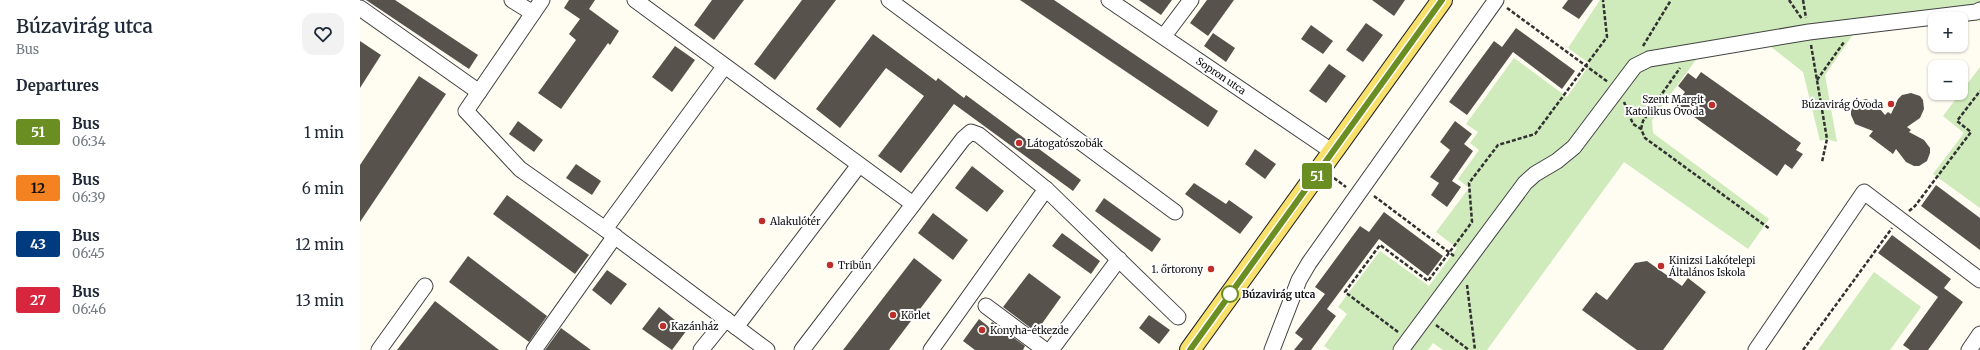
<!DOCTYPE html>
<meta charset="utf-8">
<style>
:root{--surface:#fff;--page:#f2f2f3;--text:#1f2937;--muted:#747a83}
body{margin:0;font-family:Merriweather,serif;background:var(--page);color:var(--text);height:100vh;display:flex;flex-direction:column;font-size:15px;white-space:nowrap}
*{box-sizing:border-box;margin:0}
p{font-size:13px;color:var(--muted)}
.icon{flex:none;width:22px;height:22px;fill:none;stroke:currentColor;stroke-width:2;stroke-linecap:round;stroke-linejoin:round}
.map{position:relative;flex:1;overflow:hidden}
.details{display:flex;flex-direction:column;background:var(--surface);width:360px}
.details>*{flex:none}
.badge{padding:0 8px;border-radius:3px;font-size:14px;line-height:26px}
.controls{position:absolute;left:1568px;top:12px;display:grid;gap:8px}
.controls a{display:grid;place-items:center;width:40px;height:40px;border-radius:8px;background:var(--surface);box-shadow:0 1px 3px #0004;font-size:20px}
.map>.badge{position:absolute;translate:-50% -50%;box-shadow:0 0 0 2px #fff}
h2{padding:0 16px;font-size:15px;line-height:36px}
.round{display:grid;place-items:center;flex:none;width:42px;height:42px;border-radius:12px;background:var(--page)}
.headline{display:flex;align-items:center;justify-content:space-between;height:68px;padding:0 16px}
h1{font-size:19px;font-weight:600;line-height:30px}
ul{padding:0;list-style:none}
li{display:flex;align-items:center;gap:12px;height:56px;padding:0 16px}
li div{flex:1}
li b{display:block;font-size:15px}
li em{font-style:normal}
li .badge{min-width:44px;font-weight:700;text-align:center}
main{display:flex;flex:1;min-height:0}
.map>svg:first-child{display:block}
.green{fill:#cfeabb}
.building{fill:#58524c}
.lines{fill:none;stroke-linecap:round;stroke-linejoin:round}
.minor-casing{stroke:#424242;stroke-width:17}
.major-casing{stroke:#202020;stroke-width:22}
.path{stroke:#313131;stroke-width:2.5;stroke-dasharray:4 2;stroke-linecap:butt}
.minor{stroke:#fff;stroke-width:15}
.major{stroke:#f7e16a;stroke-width:20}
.line-casing{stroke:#fff;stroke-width:9}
.line{stroke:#6b8e23;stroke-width:6}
.poi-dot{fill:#bf2e28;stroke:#fff;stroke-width:1.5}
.stop-dot{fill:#fff;stroke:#6b8e23;stroke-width:2}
.labels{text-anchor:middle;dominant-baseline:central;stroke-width:4;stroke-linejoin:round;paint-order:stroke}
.street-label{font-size:10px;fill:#0f0f0f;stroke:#fff}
.poi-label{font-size:10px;fill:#0f0f0f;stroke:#fff;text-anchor:start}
.stop-label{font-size:10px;font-weight:bold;fill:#0f0f0f;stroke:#fff;text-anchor:start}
</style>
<main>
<section class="details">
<div class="headline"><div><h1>Búzavirág utca</h1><p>Bus</p></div><a class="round"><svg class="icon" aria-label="heart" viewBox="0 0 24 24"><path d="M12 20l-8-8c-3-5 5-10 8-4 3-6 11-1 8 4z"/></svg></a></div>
<h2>Departures</h2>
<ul>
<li><span class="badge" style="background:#6b8e23;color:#fff">51</span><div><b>Bus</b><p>06:34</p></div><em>1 min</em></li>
<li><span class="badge" style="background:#f58220;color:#111">12</span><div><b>Bus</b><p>06:39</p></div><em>6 min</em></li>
<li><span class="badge" style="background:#003b80;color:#fff">43</span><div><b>Bus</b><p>06:45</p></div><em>12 min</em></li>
<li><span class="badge" style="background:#d7263d;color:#fff">27</span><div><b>Bus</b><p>06:46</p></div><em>13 min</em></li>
</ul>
</section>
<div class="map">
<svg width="1620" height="350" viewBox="0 0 1620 350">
<rect width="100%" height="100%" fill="#fffdf2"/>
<g class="green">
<path d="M1240 0H1620V22L1615 18 1496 30 1465 75 1477 142 1467 139 1460 141 1443 72 1410 46 1338 57 1292 120 1293 133 1409 219 1388 249 1264 162 1127 350H1083L1073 343 1068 350H970L964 346 987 314 978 307 1020 251 1069 286 1097 248 1076 232 1109 188 1098 179 1119 150 1110 143 1118 132 1106 124 1154 58 1207 97 1230 64 1208 48Z"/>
<path d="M1620 67V208L1573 174 1604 133 1583 116Z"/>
<path d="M1514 272 1561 307 1530 350H1458Z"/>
</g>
<g class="building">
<path d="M6 0H35L118 55 109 69Z"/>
<path d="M209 0H235L229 9 259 31 250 45 248 43 201 109 178 93 216 40 209 34 220 19 204 8Z"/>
<path d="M352 0H384L354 40 334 25Z"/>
<path d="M442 0H476L415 80 394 64Z"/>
<path d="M660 0H694L858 111 848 127Z"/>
<path d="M779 0H812L801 15Z"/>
<path d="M847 0H874L848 36 830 23Z"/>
<path d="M1012 0H1045L1034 16Z"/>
<path d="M1208 0H1233L1219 19 1202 8Z"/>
<path d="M1006 23 1023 35 1003 62 986 50Z"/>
<path d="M951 25 973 41 963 54 941 39Z"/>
<path d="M1156 28 1215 71 1202 89 1153 52 1107 115 1089 102 1134 41 1142 47Z"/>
<path d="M853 33 875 48 866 62 844 46Z"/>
<path d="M513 34 576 81 578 78 604 98 606 95 721 180 713 191 594 104 541 173 518 156 564 96 526 68 480 128 456 109Z"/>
<path d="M0 41 21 55 0 88Z"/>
<path d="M315 46 335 60 312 92 292 77Z"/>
<path d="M969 64 986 76 966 103 949 91Z"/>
<path d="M1341 72 1441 143 1436 150 1443 154 1432 169 1425 164 1417 176 1316 104 1325 92 1318 86 1328 73 1336 79Z"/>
<path d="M59 76 86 94 0 222V165Z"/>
<path d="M1551 93 1560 96 1563 100 1564 109 1560 118 1547 127 1551 130 1549 132 1564 140 1570 148V153L1567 161 1559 166H1554L1546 162 1536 149 1533 154 1509 136 1513 131 1495 124 1491 115V110L1496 102 1506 99 1515 103 1525 115 1528 112 1531 114 1538 99 1542 95Z"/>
<path d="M158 121 183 140 174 152 149 134Z"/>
<path d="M1095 121 1112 134 1104 144 1113 151 1092 181 1101 187 1087 207 1071 195 1079 183 1070 177 1090 150 1080 142Z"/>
<path d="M895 149 916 164 905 179 885 164Z"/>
<path d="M216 164 241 181 232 195 206 178Z"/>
<path d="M612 166 644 191 627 212 595 188Z"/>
<path d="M834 183 866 204 869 200 893 217 880 234 825 194Z"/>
<path d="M1576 185 1620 218V250L1561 206Z"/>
<path d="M147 195 229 255 215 274 133 214Z"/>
<path d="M744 198 801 239 792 252 735 211Z"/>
<path d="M1024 212 1083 256 1068 276 1019 239 967 309 976 316 951 350H934L943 339 935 333 965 294 955 287 1000 226 1009 232Z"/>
<path d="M573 213 608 240 593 260 558 233Z"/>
<path d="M702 233 740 261 731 274 692 246Z"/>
<path d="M1532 235 1591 279 1584 288 1603 302 1568 350H1550L1543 345 1578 297 1518 253Z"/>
<path d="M108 256 187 316 169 342 89 282Z"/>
<path d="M554 258 582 280 529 350H483Z"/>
<path d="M1287 261 1322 286 1328 278 1346 292 1303 350H1277L1222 310 1236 292 1247 300 1275 263Z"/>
<path d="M247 270 267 284 251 305 232 290Z"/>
<path d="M669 273 701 297 676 332 643 307Z"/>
<path d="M75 301 139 350H37Z"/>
<path d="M299 307 327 330 312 350 282 329Z"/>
<path d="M789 315 810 330 799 344 779 328Z"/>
<path d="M619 319 629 327 632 322 665 346 663 350H615L603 341Z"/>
<path d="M201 328 231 350H185Z"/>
</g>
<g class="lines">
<g class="minor-casing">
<g id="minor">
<path d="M152 0 173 13"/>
<path d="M182 0 106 111 160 169 245 229"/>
<path d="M275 0 553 204"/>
<path d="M529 0 815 212"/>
<path d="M749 0 973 152"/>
<path d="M0 8 119 92"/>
<path d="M804 36 831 0"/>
<path d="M364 67 245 229 407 350"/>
<path d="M626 306 685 350"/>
<path d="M376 327 499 165"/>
<path d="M19 350 65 286"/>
<path d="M174 350 255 236"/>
<path d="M341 350 366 319"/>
<path d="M442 350 603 139 611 132 619 135 686 189"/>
<path d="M571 350 686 189 818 317"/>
<path d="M691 350 759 259"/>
<path d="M912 350 939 280 949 263 1136 0"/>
<path d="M1041 350 1165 183 1175 174 1197 161 1214 147 1275 66 1289 59 1449 32 1616 12 1620 10"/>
<path d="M1396 350 1504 192 1620 280"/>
<path d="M1609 350 1620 334"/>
</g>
</g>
<g class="major-casing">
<path id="major" d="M830 350 1082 0"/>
</g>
<g class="path">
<path d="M1429 0 1442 19"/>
<path d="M1443 0 1446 18"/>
<path d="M1147 8 1248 82"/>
<path d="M1451 45 1467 139 1462 162"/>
<path d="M1283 46 1311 0"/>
<path d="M1457 80 1484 42"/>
<path d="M1264 102 1273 124 1281 129 1285 138 1410 229"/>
<path d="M1281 129 1283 121 1320 68"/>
<path d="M974 178 986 187"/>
<path d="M1014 196 1094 256"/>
<path d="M1549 211 1555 206 1611 132 1597 121 1620 91"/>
<path d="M1107 285 1115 350"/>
<path d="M1076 325 1109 350"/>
<path d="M1038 332 985 292 1020 245 1068 281 1112 222 1109 183 1138 145 1175 134 1247 37 1243 0"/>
<path d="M1443 350 1532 228"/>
</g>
<use href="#minor" class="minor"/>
<use href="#major" class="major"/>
</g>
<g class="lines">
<g class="line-casing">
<path id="line" d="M830 350 1082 0"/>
</g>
<use href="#line" class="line"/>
</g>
<g class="poi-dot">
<circle cx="1531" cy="104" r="4"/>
<circle cx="1352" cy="105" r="4"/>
<circle cx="659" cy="143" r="4"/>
<circle cx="402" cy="221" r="4"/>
<circle cx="470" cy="265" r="4"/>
<circle cx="1301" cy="266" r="4"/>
<circle cx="851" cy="269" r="4"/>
<circle cx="533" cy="315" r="4"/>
<circle cx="303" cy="326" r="4"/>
<circle cx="622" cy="330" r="4"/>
</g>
<circle class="stop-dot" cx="870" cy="294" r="8"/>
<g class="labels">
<g class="street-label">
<text transform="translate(861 76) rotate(34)">Sopron utca</text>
</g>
<g class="poi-label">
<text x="1344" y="99" text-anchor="end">Szent Margit<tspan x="1344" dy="12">Katolikus Óvoda</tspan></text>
<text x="1523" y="104" text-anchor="end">Búzavirág Óvoda</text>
<text x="667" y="143">Látogatószobák</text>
<text x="410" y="221">Alakulótér</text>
<text x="1309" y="260">Kinizsi Lakótelepi<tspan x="1309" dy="12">Általános Iskola</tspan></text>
<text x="478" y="265">Tribün</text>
<text x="843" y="269" text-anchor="end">1. őrtorony</text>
<text x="541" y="315">Körlet</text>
<text x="311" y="326">Kazánház</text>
<text x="630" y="330">Konyha-étkezde</text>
</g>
<g class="stop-label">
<text x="882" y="294">Búzavirág utca</text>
</g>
</g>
</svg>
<div class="controls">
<a>+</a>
<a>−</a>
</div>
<b class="badge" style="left:957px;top:176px;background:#6b8e23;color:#fff">51</b>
</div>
</main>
